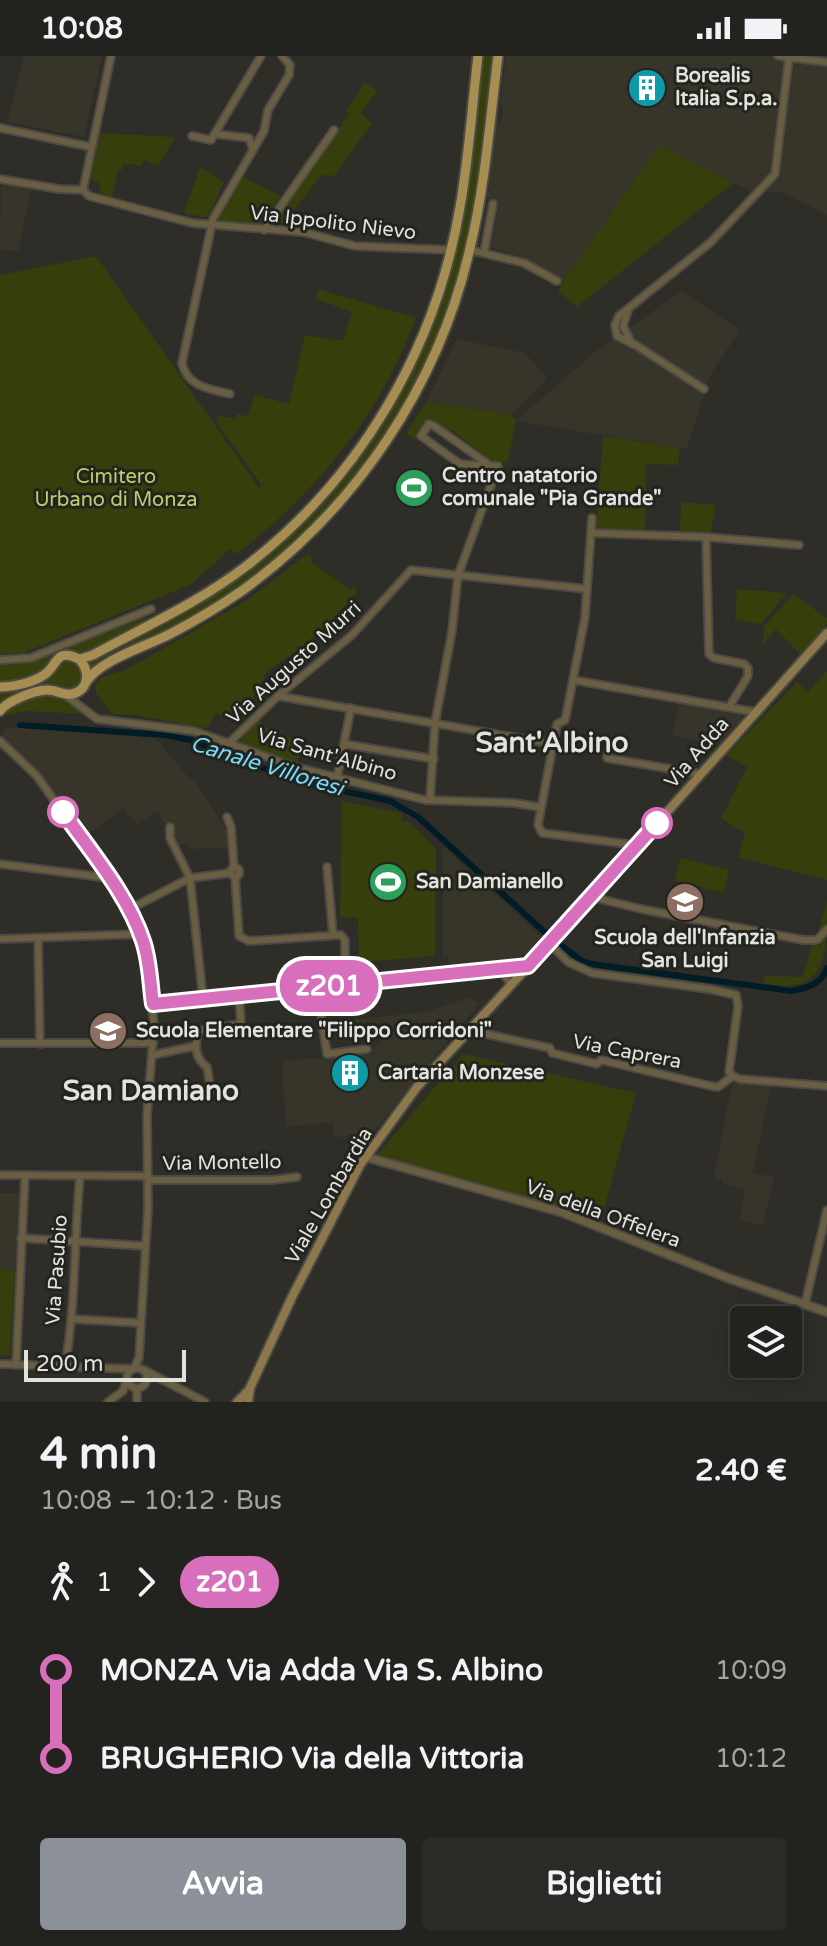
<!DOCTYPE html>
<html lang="it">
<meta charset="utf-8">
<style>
:root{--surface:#22221e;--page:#2a2a27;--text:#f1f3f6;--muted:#a2a4a4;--line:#3f3f3c;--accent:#8c9099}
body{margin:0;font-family:"Varela Round",sans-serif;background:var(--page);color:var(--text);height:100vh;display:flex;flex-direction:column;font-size:30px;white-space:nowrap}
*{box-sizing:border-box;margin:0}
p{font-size:26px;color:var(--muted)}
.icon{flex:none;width:44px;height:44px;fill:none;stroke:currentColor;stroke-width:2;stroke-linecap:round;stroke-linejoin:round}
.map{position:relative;height:1346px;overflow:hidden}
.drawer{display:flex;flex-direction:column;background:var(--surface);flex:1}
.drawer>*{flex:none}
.badge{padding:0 16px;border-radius:26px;font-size:28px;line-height:52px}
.buttons{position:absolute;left:730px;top:1250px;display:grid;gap:16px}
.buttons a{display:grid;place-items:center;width:72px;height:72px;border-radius:8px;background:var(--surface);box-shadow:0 4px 20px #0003,0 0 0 2px var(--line);font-size:40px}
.scale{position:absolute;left:24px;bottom:20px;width:162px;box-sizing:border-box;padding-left:8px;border:4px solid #e2e2de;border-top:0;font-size:22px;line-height:28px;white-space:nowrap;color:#e2e2de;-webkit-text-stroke:6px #24241f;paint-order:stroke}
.map>.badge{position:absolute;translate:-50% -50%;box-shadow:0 0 0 4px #fff}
.legs{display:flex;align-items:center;gap:12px;height:88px;padding:0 40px;font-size:26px}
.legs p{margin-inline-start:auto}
.head{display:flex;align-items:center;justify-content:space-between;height:136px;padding:0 40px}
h1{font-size:44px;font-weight:700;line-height:60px}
.cta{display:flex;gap:16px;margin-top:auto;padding:16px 40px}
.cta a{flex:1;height:92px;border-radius:8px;background:var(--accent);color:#fff;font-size:32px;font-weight:700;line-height:92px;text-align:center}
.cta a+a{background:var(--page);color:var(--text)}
ul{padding:0 40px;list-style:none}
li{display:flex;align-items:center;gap:28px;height:88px;font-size:30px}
li i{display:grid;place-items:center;width:12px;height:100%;margin:0 10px;background:currentColor}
li i::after{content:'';width:20px;height:20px;margin:-10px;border:6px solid;border-radius:50%;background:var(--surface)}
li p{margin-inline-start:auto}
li:first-child i{background:linear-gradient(#0000 50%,currentColor 0)}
li:last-child i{background:linear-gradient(currentColor 50%,#0000 0)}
.status{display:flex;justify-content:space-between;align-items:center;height:56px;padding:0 40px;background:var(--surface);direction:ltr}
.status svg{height:22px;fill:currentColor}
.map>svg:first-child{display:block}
.built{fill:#37352a}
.green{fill:#363f0b}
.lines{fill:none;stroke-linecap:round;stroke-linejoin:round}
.canal{stroke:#001c25;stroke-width:6}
.minor-casing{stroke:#4b4a45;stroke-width:10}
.tertiary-casing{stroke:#4b4a45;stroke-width:11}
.secondary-casing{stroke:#4b4a45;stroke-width:12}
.primary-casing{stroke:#4b4a45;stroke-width:13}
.minor{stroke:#6a5e42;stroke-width:6}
.tertiary{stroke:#6a5e42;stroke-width:7}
.secondary{stroke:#8c784b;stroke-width:8}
.primary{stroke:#a68d51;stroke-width:9}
.line-1-casing{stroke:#fff;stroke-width:18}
.line-1{stroke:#d86fbc;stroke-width:12}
.stop-1-dot{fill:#fff;stroke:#d86fbc;stroke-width:4}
.labels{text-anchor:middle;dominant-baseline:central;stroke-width:6;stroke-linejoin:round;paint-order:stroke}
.poi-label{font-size:20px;font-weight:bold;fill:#e2e2de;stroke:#24241f;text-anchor:start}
.street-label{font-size:20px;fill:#e2e2de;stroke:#24241f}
.park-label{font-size:20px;fill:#bad06b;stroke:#24241f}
.water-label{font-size:22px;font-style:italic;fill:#78dbfb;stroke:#24241f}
.district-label{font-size:28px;font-weight:bold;fill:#e2e2de;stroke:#24241f}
</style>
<div class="status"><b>10:08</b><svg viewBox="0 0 49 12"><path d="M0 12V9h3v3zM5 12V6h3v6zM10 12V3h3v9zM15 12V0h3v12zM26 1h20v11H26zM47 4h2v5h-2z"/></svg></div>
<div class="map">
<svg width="827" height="1346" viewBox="0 0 827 1346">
<rect width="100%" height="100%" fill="#2e2d28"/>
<g class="built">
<path d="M24 0H102L84 81 7 66Z"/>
<path d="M506 0H827V159L782 136 750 135 660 90 563 225 526 203 491 192 499 147 487 144 497 65 501 66 503 49 500 48Z"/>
<path d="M1 128 31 134 18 196 0 193Z"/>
<path d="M682 235 740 274 709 321 687 393 516 365 595 296Z"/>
<path d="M457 283 525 297 547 322 512 359 426 346Z"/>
<path d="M679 647 740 659 741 663 719 688 672 680Z"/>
<path d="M6 671 155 682 190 723 194 724 229 778 231 792 190 793 186 788 177 789 172 772H166L158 755 137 768 123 753 83 782 45 727 23 701 0 680Z"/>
<path d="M443 790 543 882 530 897 509 903 448 911V902H443Z"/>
<path d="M470 941 479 948 374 1075 333 1082V1066L286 1071 282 1005 369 998 391 972 352 975V964L430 955Z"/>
<path d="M89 965 128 966 127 984 89 983Z"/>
<path d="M732 1027 771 1030 753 1116 774 1122 763 1169 739 1164 745 1134 723 1128V1124L714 1121Z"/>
<path d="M0 1137H20L15 1214 0 1213Z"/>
</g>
<g class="green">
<path d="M483 0H494C485 74 478 148 460 221 456 237 449 252 443 267 399 385 315 484 209 552 172 576 130 593 91 613L87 605 166 564 294 473 391 352 420 296 436 258 456 194 467 135Z"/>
<path d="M365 26 377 35 361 57 372 67 334 120 321 119 284 167 274 166 349 58 346 56Z"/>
<path d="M100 77 175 81 159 109 144 104 141 110 124 107 122 114H118L112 141 99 137 101 128 91 124Z"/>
<path d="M660 89 733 127 577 251 558 235 563 225Z"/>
<path d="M200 111 224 126 209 159 204 161 184 157Z"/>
<path d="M240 119 281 140 258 169 221 165 219 161Z"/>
<path d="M96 200 259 432 261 428 216 366 219 359 234 363 237 358 248 360 254 339 289 348 305 279 343 285 352 256 316 243 318 233 416 262C379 361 319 433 237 498L230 493 192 528 23 597 0 598V219Z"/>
<path d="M426 346 512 359 516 365 507 407 487 404 479 400 481 396 450 373 447 376 427 366 415 384 406 377Z"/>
<path d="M603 380 680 392 678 409 646 408 645 476 596 474Z"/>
<path d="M681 446 716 449 710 477 680 476Z"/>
<path d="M307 498 313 502 311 506 350 533 353 530 358 535 331 565 302 591 267 615 241 667 215 657 208 672 133 659 112 658 96 637 95 629 102 621 126 614 247 544Z"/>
<path d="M737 533 787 537 761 568 735 564Z"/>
<path d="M793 538 827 562V568L800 598 776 573 763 589 764 571Z"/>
<path d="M144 562 146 566 90 596 57 598 37 618 12 626 0 625V608L32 606Z"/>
<path d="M71 604 83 614C83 647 61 627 44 630 30 631 13 641 0 647V634L6 635 61 606Z"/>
<path d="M827 615V824L738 801 745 777 721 762 747 711 726 699 797 626 808 636Z"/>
<path d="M46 638 74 646 83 658 28 655 7 659 3 656 23 645Z"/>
<path d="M259 664 264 670 303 687 297 708 238 686Z"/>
<path d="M342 745 402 757V765L409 766 436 792 435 900 359 906 358 862 340 861Z"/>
<path d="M680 802 729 814 724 837 675 825Z"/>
<path d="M827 845C827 903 827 940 763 927L766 920 803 921 812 888 819 890 822 887 817 879Z"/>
<path d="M463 998 636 1037 601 1163 381 1104 378 1098Z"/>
<path d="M0 1213 15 1214 10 1300 0 1299Z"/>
</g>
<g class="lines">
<path class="canal" d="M20 669 165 679 190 684 297 725 390 745 418 761 550 881 582 905 592 908 791 935C807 932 821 929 827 912"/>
<g class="minor-casing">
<g id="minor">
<path d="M778 0 827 6"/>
<path d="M0 72 91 91"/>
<path d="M215 78 249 82 253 93"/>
<path d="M192 80 211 84 261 0"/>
<path d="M0 123 59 133 83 134 89 140 192 167 303 176 355 190 451 194"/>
<path d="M83 134 111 0"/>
<path d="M264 174 334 74"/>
<path d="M470 194 524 207 557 225"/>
<path d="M484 197 493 148"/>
<path d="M628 255 623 270 631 286 704 333"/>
<path d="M637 290 617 280 615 269 619 260 711 186 775 118 789 1"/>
<path d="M230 338C210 333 187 331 182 307L213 163 264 75 268 54 289 19 290 9 282 0"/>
<path d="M592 462 585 561 566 660 565 664 557 668 538 769 542 777 627 788 634 792"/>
<path d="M591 477 706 481 799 489"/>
<path d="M706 481 709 598 714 602 744 608 748 612V620L729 651"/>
<path d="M0 604 31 602 151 553"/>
<path d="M573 624 755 656"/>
<path d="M67 640 97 663 194 675 292 710 425 744 514 747 539 751"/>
<path d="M278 640 553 688"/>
<path d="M0 685 36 719 95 801 132 860 146 894 154 970 147 1058 148 1152 139 1302 134 1312"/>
<path d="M229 687 278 640 352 579 411 514 587 533"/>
<path d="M610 687 607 702 700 718"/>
<path d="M344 688 434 703"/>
<path d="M337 722 351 652"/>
<path d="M430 743 435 667 452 575 458 519 498 410 460 408 421 380 429 368 434 370 488 408"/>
<path d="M227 761 231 771 234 811"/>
<path d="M170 771V782L190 822 203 942"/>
<path d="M0 808 109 822"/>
<path d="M327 811 333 879"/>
<circle cx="235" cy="816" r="4.5"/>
<path d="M235 820 239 880 249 885 341 879 345 884V902L349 917"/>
<path d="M592 841 641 853 803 884H817L827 873"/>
<path d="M128 854 190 822 230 817"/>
<path d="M38 882 40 988"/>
<path d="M0 883 141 878"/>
<path d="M549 887 568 906 592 917 709 933 736 939 738 950 729 1016 733 1020"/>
<path d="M500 912 509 926V932"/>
<path d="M359 926V918L354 915 349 917 348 925 355 928 528 910"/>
<path d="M317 932 327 998 367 993"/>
<path d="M153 948 350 927"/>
<path d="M468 974 550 992 552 997 597 1008 601 1004 711 1030 718 1031 733 1020"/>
<path d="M0 987H153"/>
<path d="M153 999 195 990"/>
<path d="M733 1020 740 1023 827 1030"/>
<path d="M149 1038 211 1035 207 1011C194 1002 195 989 198 975L241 968 239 939"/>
<path d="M0 1119 148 1120"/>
<path d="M149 1124H272L297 1121"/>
<path d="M21 1182 145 1190"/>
<path d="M805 1248 827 1154"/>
<path d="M72 1263 141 1267"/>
<path d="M0 1308 133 1313"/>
<path d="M16 1309 25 1120"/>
<path d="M65 1310C76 1248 74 1184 80 1120"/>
<circle cx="137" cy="1322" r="10"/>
<path d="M144 1314 205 1346"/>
<path d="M108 1346 123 1335 127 1323"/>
<path d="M137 1346V1332"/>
</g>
</g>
<g class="tertiary-casing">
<path id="tertiary" d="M366 1101 561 1156 728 1222 827 1256"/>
</g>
<g class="secondary-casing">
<g id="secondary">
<path d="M237 1346 250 1333"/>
<path d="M248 1346 250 1332 292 1241 360 1109 417 1031 559 877 827 577"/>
</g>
</g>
<g class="primary-casing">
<g id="primary">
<path d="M80 603 93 599C144 571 198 547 245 511 360 423 436 293 460 151 469 101 472 50 478 0"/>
<path d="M87 625C100 604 147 590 170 578 195 565 220 550 243 534 356 452 439 329 470 192 485 130 490 64 498 0"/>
<path d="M0 631C13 631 32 627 44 619 58 610 55 591 79 603 90 614 90 634 72 638 63 640 55 633 46 634 33 635 7 645 0 655"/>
</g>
</g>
<use href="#minor" class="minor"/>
<use href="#tertiary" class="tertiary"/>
<use href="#secondary" class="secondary"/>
<use href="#primary" class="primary"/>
</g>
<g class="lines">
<g class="line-1-casing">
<path id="line-1" d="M63 756C91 796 128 839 143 885 150 905 150 927 153 948L528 910 657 767"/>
</g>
<use href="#line-1" class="line-1"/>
</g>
<defs>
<g id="building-disc" transform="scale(2)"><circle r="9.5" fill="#0f9aa8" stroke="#24241f"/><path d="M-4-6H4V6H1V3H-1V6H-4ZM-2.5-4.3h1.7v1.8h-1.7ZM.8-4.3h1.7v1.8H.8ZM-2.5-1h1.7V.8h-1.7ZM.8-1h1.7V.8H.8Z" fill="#fff"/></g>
<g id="stadium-disc" transform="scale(2)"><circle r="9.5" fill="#2e9e5b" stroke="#24241f"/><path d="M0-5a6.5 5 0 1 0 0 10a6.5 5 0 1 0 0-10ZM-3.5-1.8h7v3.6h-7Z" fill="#fff"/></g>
<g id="school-disc" transform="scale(2)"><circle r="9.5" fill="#8d6e63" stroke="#24241f"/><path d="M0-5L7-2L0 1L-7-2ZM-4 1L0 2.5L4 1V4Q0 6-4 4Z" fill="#fff"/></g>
</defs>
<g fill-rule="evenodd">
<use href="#building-disc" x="647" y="32"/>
<use href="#stadium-disc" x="414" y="432"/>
<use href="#stadium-disc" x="388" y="826"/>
<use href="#school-disc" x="685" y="846"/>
<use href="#school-disc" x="108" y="975"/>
<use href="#building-disc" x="350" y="1017"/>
</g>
<g class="stop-1-dot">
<circle cx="63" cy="756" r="14"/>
<circle cx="657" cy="767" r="14"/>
</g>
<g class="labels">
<g class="poi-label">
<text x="675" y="20">Borealis<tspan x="675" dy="23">Italia S.p.a.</tspan></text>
<text x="442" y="420">Centro natatorio<tspan x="442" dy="23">comunale "Pia Grande"</tspan></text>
<text x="416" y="826">San Damianello</text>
<text x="685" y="882" text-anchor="middle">Scuola dell'Infanzia<tspan x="685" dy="23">San Luigi</tspan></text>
<text x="136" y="975">Scuola Elementare "Filippo Corridoni"</text>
<text x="378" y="1017">Cartaria Monzese</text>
</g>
<g class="street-label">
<text transform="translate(333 167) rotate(7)">Via Ippolito Nievo</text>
<text transform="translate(294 607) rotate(-42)">Via Augusto Murri</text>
<text transform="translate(697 697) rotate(-49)">Via Adda</text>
<text transform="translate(327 699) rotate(16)">Via Sant'Albino</text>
<text transform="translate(627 996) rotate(11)">Via Caprera</text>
<text transform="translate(222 1107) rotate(-1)">Via Montello</text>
<text transform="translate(329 1140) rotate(-60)">Viale Lombardia</text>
<text transform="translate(603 1158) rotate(20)">Via della Offelera</text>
<text transform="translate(57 1214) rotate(-86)">Via Pasubio</text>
</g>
<g class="park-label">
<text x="116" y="421">Cimitero<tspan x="116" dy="23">Urbano di Monza</tspan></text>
</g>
<g class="water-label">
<text transform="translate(267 710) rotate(17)">Canale Villoresi</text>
</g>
<g class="district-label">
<text x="552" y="687">Sant'Albino</text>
<text x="151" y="1035">San Damiano</text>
</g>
</g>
</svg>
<div class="buttons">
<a><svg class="icon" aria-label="layers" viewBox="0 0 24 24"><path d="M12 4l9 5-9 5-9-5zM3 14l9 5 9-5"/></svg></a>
</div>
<div class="scale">200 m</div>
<b class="badge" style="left:329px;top:930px;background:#d86fbc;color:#fff">z201</b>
</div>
<section class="drawer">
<div class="head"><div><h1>4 min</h1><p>10:08 – 10:12 · Bus</p></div><b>2.40 €</b></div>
<div class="legs"><svg class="icon" aria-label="walk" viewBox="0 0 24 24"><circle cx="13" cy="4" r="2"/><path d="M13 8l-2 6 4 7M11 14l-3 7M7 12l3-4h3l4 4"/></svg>1<svg class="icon" aria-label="forward" viewBox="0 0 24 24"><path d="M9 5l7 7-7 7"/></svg><b class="badge" style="background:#d86fbc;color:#fff">z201</b></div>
<ul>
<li><i style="color:#d86fbc"></i><b>MONZA Via Adda Via S. Albino</b><p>10:09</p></li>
<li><i style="color:#d86fbc"></i><b>BRUGHERIO Via della Vittoria</b><p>10:12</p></li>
</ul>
<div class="cta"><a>Avvia</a><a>Biglietti</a></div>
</section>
